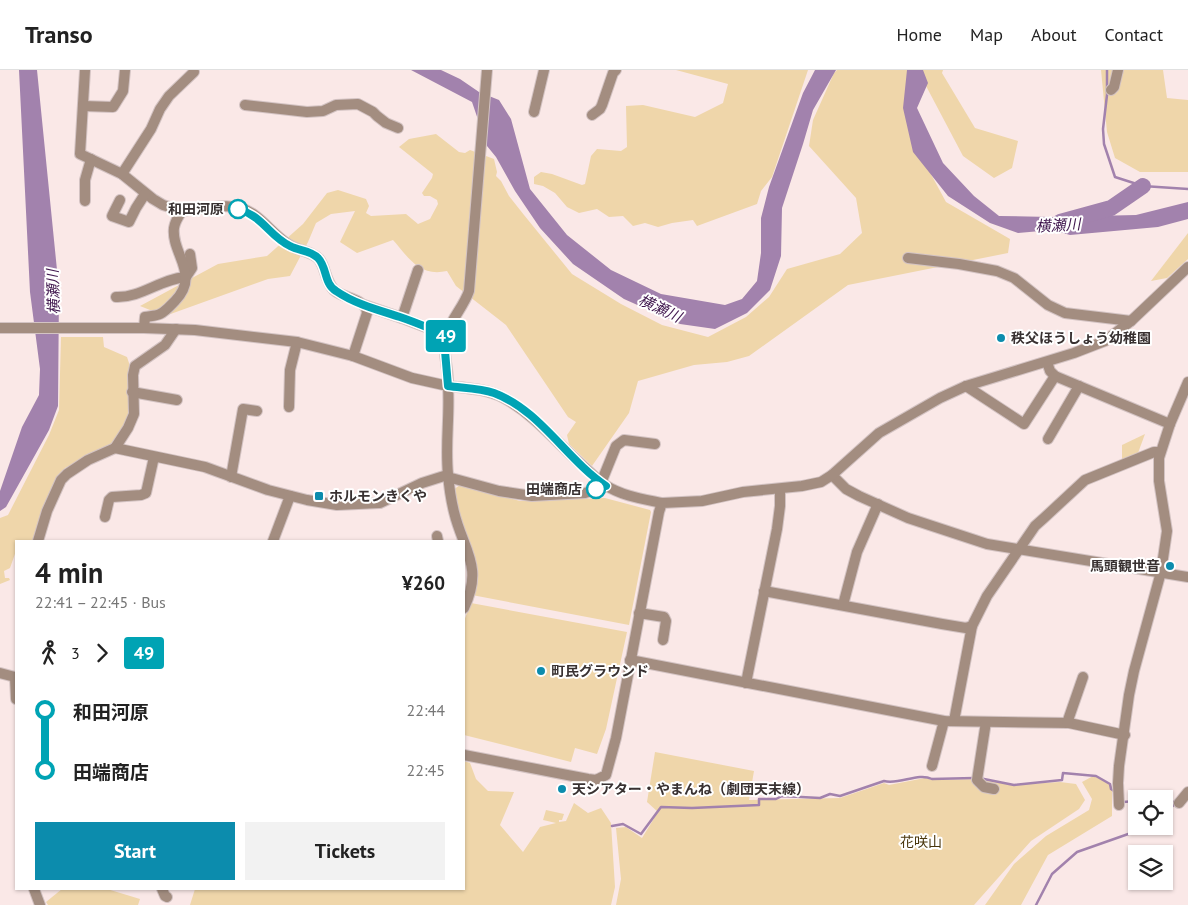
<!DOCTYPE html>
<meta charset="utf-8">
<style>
:root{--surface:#fff;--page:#f2f2f2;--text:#222;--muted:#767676;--line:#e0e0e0;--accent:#0c8cad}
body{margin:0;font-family:"PT Sans","Noto Sans JP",sans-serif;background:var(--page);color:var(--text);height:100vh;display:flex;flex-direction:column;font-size:19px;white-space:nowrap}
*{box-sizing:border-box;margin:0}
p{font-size:16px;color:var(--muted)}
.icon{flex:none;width:28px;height:28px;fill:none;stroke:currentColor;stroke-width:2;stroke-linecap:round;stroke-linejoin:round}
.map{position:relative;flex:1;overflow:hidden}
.panel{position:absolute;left:15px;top:470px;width:450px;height:350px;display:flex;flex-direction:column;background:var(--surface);border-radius:0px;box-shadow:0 1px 4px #0004}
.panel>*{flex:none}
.badge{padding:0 10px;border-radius:4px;font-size:18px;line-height:32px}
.fabs{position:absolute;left:1128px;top:720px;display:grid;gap:10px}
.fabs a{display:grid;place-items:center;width:45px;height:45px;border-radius:0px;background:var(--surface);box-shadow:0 1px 4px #0004;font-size:25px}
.map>.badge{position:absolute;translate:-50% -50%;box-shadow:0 0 0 2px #fff}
.legs{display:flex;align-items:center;gap:8px;height:55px;padding:0 20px;font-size:16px}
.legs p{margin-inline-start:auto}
.head{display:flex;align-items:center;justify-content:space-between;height:85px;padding:0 20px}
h1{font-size:28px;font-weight:700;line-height:38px}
.primary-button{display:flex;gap:10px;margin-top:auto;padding:10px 20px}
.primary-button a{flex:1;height:58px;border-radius:0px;background:var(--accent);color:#fff;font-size:20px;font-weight:700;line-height:58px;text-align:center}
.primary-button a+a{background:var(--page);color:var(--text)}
ul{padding:0 20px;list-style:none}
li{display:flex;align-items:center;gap:18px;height:60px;font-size:19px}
li i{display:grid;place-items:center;width:8px;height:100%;margin:0 6px;background:currentColor}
li i::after{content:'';width:12px;height:12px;margin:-6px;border:4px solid;border-radius:50%;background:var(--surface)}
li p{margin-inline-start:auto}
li:first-child i{background:linear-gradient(#0000 50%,currentColor 0)}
li:last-child i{background:linear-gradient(currentColor 50%,#0000 0)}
header{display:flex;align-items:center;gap:30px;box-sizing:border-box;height:70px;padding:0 25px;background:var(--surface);border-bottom:1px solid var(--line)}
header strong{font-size:24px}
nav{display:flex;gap:28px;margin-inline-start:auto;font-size:18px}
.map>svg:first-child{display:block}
.green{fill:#efd6aa}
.water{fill:#a282ad}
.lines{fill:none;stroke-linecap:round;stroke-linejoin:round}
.stream{stroke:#a282ad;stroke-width:2.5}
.river{stroke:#a282ad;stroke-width:16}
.minor-casing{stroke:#d3c3c3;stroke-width:12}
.tertiary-casing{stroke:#d3c3c3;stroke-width:12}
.minor{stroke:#a38d80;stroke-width:10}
.tertiary{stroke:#a38d80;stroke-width:10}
.line-1-casing{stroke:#fff;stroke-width:11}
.line-1{stroke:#00a3b4;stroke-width:8}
.stop-1-dot{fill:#fff;stroke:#00a3b4;stroke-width:2.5}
.poi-dot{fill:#0c8cad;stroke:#fff;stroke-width:2}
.labels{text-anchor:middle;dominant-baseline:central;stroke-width:4;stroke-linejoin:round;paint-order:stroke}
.stop-label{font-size:14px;font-weight:bold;fill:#383131;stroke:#fff;text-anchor:end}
.poi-label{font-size:14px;font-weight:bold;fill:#383131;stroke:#fff;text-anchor:start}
.park-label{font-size:14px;fill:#49360d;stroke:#fff}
.water-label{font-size:15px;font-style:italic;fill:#40174e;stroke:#fff}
</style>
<header>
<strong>Transo</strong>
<nav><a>Home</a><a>Map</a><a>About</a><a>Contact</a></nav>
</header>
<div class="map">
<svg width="1188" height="835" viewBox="0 0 1188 835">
<rect width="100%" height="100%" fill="#fae8e7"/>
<g class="green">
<path d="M676 0H808L772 107 761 121 757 134 697 156 693 150 672 153 658 157 645 153 633 156 623 146 609 147 597 139 579 143 567 137 555 123 543 116 534 114V107L541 102 552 104 582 115 585 114 591 86 597 79 621 81 627 77 626 36 643 35 695 47 723 33 728 14Z"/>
<path d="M837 0H943L942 3 975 58 1018 71 1012 98 994 108 963 86 925 14 909 33 926 95 946 132 1010 169 1008 183 848 215 749 286 727 292 694 295 638 311 629 343 592 396 569 374 567 365 576 352 568 347 506 255 456 216 447 201C419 207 409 188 393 170L357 183 340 172 355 141 331 144 316 153 308 172 290 206 268 209 165 246 140 236 218 194 267 186 303 154 327 123 338 120 366 129 369 136 366 143 371 146 406 144 418 154 430 149 438 134 437 130 430 126H424L422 123 432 108 433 104 399 77 409 69 436 64 459 82 465 83 470 80 494 89 497 102 496 106 501 111 509 126 524 145 572 204 621 234 662 255 708 267 746 247 769 227 787 199 840 184 862 163 856 128 809 76 813 50 834 3Z"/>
<path d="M1101 0H1163L1167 28 1188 30V102H1140L1115 88 1107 62Z"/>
<path d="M1188 163V189L1167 208 1151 211Z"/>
<path d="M61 267H103L104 277 127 287 131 299 129 347 120 366 107 378 65 398 51 419 33 471H16V481L10 498 4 501 5 508H9L10 510 0 514V448L8 445 49 365 59 340Z"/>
<path d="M1145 364 1138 383 1122 392V375Z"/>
<path d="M460 415 520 431 605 428 650 440 651 442 629 555 472 525 453 420Z"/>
<path d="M471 533 627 562 606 659 597 684 575 678 571 692 464 665V551Z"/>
<path d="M655 682 754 701 749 730 840 728 884 713 889 715 925 708 932 710 982 709 1014 715 1060 712 1076 714 1085 730 1079 739 1031 771 974 835H616L621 809 616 758 626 757 642 768 658 742 647 732Z"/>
<path d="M464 691 470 693 476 709 488 721 514 722 500 755 523 782 540 757 556 753 543 750 546 740 564 744 562 750H559V752L566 751 574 733 588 743 601 738 611 753 615 817 611 835H190L195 819H464Z"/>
<path d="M1095 705 1112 716V746L1048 785 1021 835H985L1014 794 1046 766 1089 740 1092 729 1082 712Z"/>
<path d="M62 819H107L140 829 138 835H48L46 832Z"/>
</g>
<g class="water">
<path d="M19 0H37L59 220 58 336 49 360 6 437 0 441V421L22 357 39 325 40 299 30 222Z"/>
<path d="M411 0H441L460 9 479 22 499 30 511 49 530 119 567 165 611 200 661 224 725 235 742 229 757 211 761 183V148L769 117 803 23 815 0H836L813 40 803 74 782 138 781 186 770 220 747 243 715 259 680 254 624 229 573 194 540 158 515 121 496 87 487 76 472 32Z"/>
<path d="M907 0H923L928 13 917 38 943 93 974 126 999 146 1051 147 1136 145 1188 132V149L1158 157 1070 165 1052 160 1018 163 990 153 948 126 913 82 903 38Z"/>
</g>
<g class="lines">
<g class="stream">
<path d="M1107 0V25L1103 59 1104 74 1115 107 1143 116 1188 119"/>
<path d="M979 708 1014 715 1062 710 1063 703 1096 706 1110 714 1111 719 1114 721"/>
<path d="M1123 732 1136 731"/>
<path d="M1164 733 1169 735 1172 732H1176"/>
<path d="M1164 747 1175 733"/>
<path d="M612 756 623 754 641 764 661 737 692 738 759 735V729H776L782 726 820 728 830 724 840 726 884 711C900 715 918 702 932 709L974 708"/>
<path d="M1036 835 1052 804 1077 782 1151 756"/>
</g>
<path class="river" d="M1060 152 1111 138 1143 116"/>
<g class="minor-casing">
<g id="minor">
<path d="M85 0 80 84 122 104 153 129 163 135 182 141"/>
<path d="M1111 20 1114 17 1118 0"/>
<path d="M245 35 307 42 323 41 336 35 358 34 373 42 377 46 386 53 398 58"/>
<path d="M83 36 113 37 123 21 125 0"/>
<path d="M534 42 544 0"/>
<path d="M592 45 600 39 602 35 613 3 616 0"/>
<path d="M122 104 151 59 160 39 169 26 194 2"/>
<path d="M120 130 112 146 129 152 136 138 145 124"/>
<path d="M85 131V110L91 89"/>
<path d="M908 188 959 194 997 201 1014 208 1048 235 1065 243 1131 251"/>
<path d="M116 227C141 228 160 209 186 207L192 198 190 184"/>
<path d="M364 235 402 248 446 265"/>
<path d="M402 248 418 200"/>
<path d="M144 258 145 247C150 246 156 246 160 244 166 241 170 236 175 231 201 204 171 184 174 158 175 151 178 147 182 141 205 139 232 130 253 144 266 153 275 166 288 174 297 181 310 180 319 189 326 198 325 211 334 220 343 228 359 228 366 238L367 243 353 286 412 308 448 316C450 346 445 373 448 404 449 416 451 430 454 442 463 480 484 496 464 538"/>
<path d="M1047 292 1050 301 1055 306 1170 354"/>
<path d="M966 316 1024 354 1055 306"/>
<path d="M132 322 177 330"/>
<path d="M289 337 290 300 297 272"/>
<path d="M1048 369 1079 316"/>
<path d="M115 378 128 358 134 344 133 305 135 296 165 275 176 259"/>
<path d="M832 405 846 419 859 426 908 448 987 474 1188 507"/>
<path d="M231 407 243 339 257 341"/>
<path d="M601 413 616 376 624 370 655 374"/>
<path d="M105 447 109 430 112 427 141 425 146 423 154 387"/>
<path d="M437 466 438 471"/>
<path d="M38 471 47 441 61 410 67 404 88 390 115 378 205 397 268 420 307 430 337 435 380 433 422 413 444 406 499 421 532 426 585 423 606 416"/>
<path d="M273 471 290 426"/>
<path d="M764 521 942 554 966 558 972 556"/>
<path d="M843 535 857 482 878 434"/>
<path d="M639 543 664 547 666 551 663 570"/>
<path d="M630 590 944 651 1069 653 1125 665"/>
<path d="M0 603 15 607"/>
<path d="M15 607 16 629"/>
<path d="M746 613 777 459 780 436V419"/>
<path d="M954 651 972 556 987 526 1022 475 1035 456 1044 448 1085 410 1154 382H1160"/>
<path d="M986 652 977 710 984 717 994 719"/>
<path d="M1067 653 1083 607"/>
<path d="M464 685 588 709 596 710 606 705 616 668 659 442 662 433 702 431 743 422 802 416 821 412 832 405 879 363 940 328 966 316 1074 283 1105 271 1131 251 1188 197"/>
<path d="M932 696 944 651"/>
<path d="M1179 733 1188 722"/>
<path d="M1119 735 1118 713 1119 696 1129 625 1134 601 1161 502 1167 461 1159 411V388L1170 354 1188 312"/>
<path d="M34 819 40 835"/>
<path d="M162 819 165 826 167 827"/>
</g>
</g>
<g class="tertiary-casing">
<g id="tertiary">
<path d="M487 0 469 221C464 236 452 248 447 263 441 280 449 298 448 316 467 318 487 319 504 328 535 345 558 374 584 397 591 403 597 410 605 415 622 426 643 429 662 433"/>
<path d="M0 258H144L195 260 297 272 353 286"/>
</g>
</g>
<use href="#minor" class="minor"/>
<use href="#tertiary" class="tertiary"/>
</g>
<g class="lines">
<g class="line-1-casing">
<path id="line-1" d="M238 139C263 146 269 166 290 176 299 181 310 180 318 188 327 197 324 214 336 221 355 234 378 240 400 247 415 252 431 259 446 265L445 281 448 316C463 318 480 318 494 323 540 340 566 389 606 416L596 419"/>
</g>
<use href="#line-1" class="line-1"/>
</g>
<g class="stop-1-dot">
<circle cx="238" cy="139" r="9"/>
<circle cx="596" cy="419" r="9"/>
</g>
<g class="poi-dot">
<circle cx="1001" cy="268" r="5"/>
<rect x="314" y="421" width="10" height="10" rx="2.5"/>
<circle cx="1170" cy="496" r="5"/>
<circle cx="541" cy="601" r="5"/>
<circle cx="562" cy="719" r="5"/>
</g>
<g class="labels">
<g class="stop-label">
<text x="224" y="139">和田河原</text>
<text x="582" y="419">田端商店</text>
</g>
<g class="poi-label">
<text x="1011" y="268">秩父ほうしょう幼稚園</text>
<text x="329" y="426">ホルモンきくや</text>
<text x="1160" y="496" text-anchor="end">馬頭観世音</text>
<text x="551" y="601">町民グラウンド</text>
<text x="572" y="719">天シアター・やまんね（劇団天末線）</text>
</g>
<g class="park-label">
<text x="921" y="772">花咲山</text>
</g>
<g class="water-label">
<text transform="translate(1058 155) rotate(-3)">横瀬川</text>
<text transform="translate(53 222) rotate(-92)">横瀬川</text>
<text transform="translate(660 238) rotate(25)">横瀬川</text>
</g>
</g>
</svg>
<div class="fabs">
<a><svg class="icon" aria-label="locate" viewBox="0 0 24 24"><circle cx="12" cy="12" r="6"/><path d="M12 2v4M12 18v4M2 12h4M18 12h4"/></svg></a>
<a><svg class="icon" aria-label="layers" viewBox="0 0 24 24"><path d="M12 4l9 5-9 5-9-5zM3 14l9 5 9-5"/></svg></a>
</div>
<b class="badge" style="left:446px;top:266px;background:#00a3b4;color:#fff">49</b>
<section class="panel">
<div class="head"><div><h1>4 min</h1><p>22:41 – 22:45 · Bus</p></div><b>¥260</b></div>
<div class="legs"><svg class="icon" aria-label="walk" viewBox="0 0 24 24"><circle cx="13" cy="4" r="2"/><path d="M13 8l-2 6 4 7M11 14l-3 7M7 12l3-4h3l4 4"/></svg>3<svg class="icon" aria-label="forward" viewBox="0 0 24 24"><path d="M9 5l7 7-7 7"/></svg><b class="badge" style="background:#00a3b4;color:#fff">49</b></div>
<ul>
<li><i style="color:#00a3b4"></i><b>和田河原</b><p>22:44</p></li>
<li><i style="color:#00a3b4"></i><b>田端商店</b><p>22:45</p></li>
</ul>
<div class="primary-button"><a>Start</a><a>Tickets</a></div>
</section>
</div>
